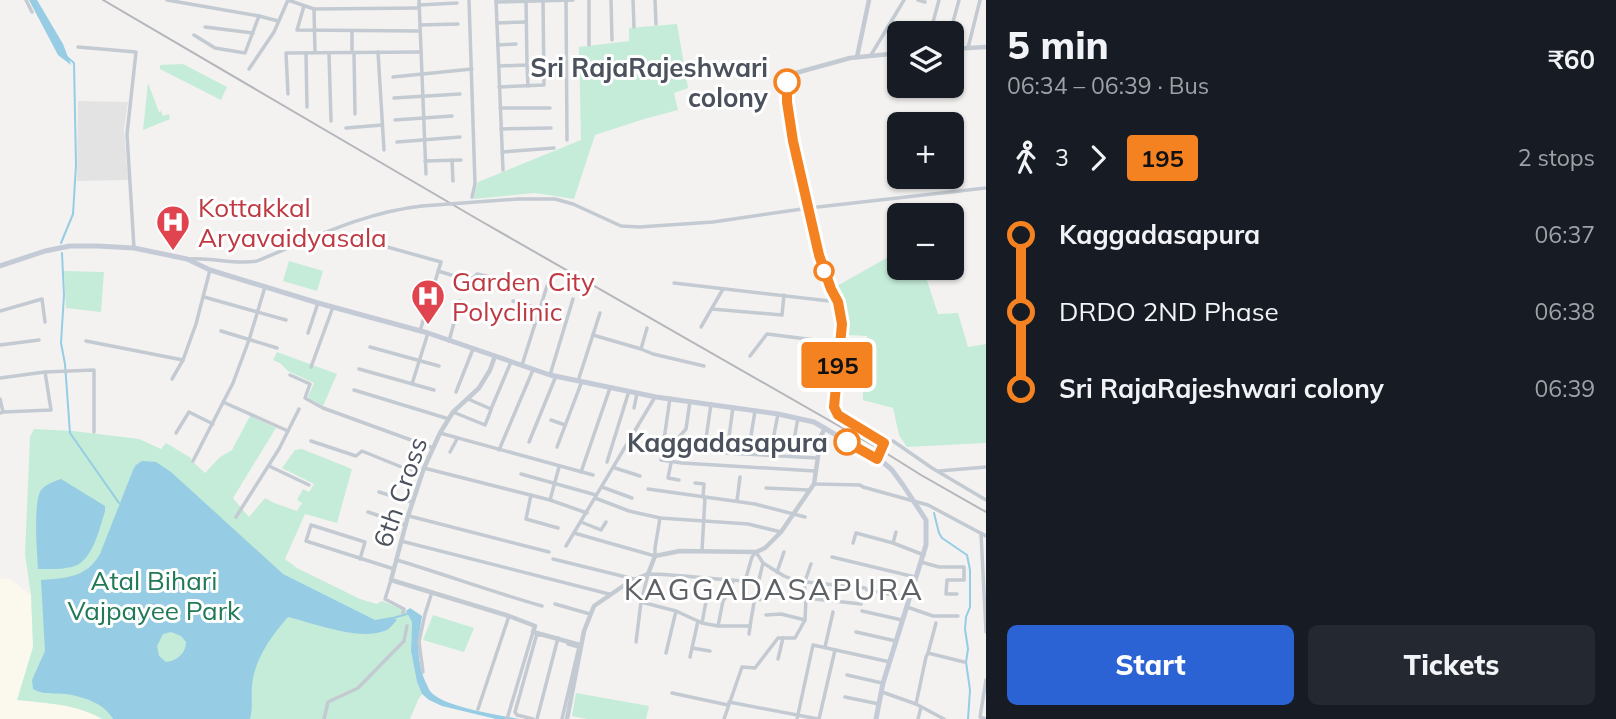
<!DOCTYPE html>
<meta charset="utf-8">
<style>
:root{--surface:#171b24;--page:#242831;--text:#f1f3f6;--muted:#9ea1a6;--accent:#2b63d4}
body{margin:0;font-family:Mulish,sans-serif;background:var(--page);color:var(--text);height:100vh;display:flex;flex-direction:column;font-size:26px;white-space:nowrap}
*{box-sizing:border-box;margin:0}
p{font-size:23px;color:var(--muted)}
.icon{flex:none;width:38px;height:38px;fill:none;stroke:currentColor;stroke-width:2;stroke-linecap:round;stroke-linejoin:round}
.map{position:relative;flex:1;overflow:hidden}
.sheet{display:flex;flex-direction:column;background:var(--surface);width:630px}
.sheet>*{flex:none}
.badge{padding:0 14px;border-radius:5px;font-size:24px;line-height:46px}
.controls{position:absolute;left:887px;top:21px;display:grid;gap:14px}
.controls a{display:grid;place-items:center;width:77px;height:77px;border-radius:10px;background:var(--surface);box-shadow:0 2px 5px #0004;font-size:35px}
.map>.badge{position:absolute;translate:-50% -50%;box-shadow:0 0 0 4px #fff}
.legs{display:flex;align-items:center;gap:10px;height:77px;padding:0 21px;font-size:23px}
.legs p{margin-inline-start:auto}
.summary{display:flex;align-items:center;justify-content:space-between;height:119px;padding:0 21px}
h1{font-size:38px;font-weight:800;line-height:52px}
.action{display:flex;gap:14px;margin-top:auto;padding:14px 21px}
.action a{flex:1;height:80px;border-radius:10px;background:var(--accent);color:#fff;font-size:28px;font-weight:800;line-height:80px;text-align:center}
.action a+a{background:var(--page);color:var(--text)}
ul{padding:0 21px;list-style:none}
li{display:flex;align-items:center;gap:24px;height:77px;font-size:26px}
li i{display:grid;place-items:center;width:10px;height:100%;margin:0 9px;background:currentColor}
li i::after{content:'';width:18px;height:18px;margin:-9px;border:5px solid;border-radius:50%;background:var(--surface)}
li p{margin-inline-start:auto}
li:first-child i{background:linear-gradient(#0000 50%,currentColor 0)}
li:last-child i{background:linear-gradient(currentColor 50%,#0000 0)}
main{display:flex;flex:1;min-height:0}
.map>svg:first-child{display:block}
.commercial{fill:#fbf9ee}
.education{fill:#e4e3e3}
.green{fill:#c5ecd8}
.water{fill:#96cce4;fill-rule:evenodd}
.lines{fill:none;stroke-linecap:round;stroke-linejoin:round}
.stream{stroke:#96cce4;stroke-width:2}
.minor{stroke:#c4cad1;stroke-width:3.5}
.tertiary{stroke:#c4cad1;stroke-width:4.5}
.secondary{stroke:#c4cbd6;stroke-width:5}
.rail{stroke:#b4b6bb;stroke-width:2}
.minor-bridge{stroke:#c4cad1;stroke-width:3.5}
.line-1-casing{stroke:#fff;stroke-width:16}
.line-1{stroke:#f58220;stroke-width:10}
.stop-1-dot{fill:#fff;stroke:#f58220;stroke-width:3.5}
.labels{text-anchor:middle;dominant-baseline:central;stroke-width:6;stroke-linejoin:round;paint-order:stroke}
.stop-label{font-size:26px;font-weight:bold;fill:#4b525d;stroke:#fff;text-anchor:end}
.health-label{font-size:26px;fill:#be3a42;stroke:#fff;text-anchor:start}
.street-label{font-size:26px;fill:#4b525d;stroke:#fff}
.park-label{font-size:26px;fill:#217956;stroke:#fff}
.quarter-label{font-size:30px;letter-spacing:2px;fill:#5e6165;stroke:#fff}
</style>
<main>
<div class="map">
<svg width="986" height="719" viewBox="0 0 986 719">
<rect width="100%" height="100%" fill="#f3f2f1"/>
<path class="commercial" d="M0 579H10L31 595 33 647 18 700 61 705 89 711 102 719H0Z"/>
<path class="education" d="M78 101 128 102 124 129 128 180 77 181Z"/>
<g class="green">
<path d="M677 24 688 88 674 93 678 110 644 119 595 135 574 199 535 193 473 199 478 182 581 140 579 47 629 41V28Z"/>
<path d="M183 64 227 87 221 100 160 69V65Z"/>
<path d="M148 83 159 112 161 111 163 116 169 114 170 119 143 130Z"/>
<path d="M899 251 900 268H923L938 314 958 313 968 347 986 344V443L907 447 899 435 893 408 863 400V377L873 361 867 336 848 335 837 286Z"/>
<path d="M289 261 323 271 317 291 283 281Z"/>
<path d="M64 271 104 272 101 312 66 308Z"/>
<path d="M277 352 337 374 323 406 308 397 314 383 288 371 280 363 273 360Z"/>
<path d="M250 416 276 428 233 498 249 517 265 498 274 503 297 511 302 503 297 500 303 489 309 492 314 484 282 468 295 450 302 449 352 469 337 523 305 514 285 559 297 568 360 599 377 604 382 601 406 611 412 622 411 651 417 682 422 694 418 700 410 719H102C77 704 46 703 17 700L33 647 31 595 25 554 30 437 34 429 73 431 139 439 161 449 166 443 191 458V460L205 473 220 457 232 450Z"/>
<path d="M433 615 474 628 464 652 423 640Z"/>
<path d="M576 693 649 706 646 719H587L572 716Z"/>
</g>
<g class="water">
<path d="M29 0H37L63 44 71 65 58 55Z"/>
<path d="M142 461 156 462 171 472 283 574 375 620 392 617 397 620C393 624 389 630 384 631 359 641 313 623 288 617 271 636 254 660 252 686 251 697 253 708 250 719H113C104 703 84 697 66 694 54 693 43 695 33 689L32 680 45 651 41 580C66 578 86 578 100 554L133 470 136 465ZM171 632 181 636 186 642C186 653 177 661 166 662L159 656 157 646 163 634Z"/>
<path d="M61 479 105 506V511C100 527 93 558 77 565 66 570 49 569 38 569 37 552 33 503 41 490 46 484 53 482 61 479Z"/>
<path d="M410 608 422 616C418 639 416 659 425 681 427 684 428 688 430 691 442 707 499 715 519 719H496L442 706 429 700 422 694 417 682 411 651 412 622 406 611Z"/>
</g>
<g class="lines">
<g class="stream">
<path d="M61 243 73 214 76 165 74 63 67 57"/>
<path d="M62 253 64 295 61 343 65 364 70 433 119 503"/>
<path d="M934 513 939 533 942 538 967 555 970 570V607L966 617 965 629 968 649 966 662 970 690 968 719"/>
<path d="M393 618 407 614"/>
</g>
<g class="minor">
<path d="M26 0 32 12"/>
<path d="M167 0 259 16 278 21"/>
<path d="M419 0 426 174"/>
<path d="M469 0 475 184 472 197"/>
<path d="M496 0 503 170"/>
<path d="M566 0 567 140"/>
<path d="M611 0 612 40"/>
<path d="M633 0 634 27"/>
<path d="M655 0 656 24"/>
<path d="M918 0 925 2"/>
<path d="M496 2 573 0"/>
<path d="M419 5 457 3"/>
<path d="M304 6 297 30 420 31"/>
<path d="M314 9 315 52"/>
<path d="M497 23 526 22"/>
<path d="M891 23 915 27"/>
<path d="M420 25 458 24"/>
<path d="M205 27 253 33"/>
<path d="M352 31V52"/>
<path d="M930 33 939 0"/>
<path d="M950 33 959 0"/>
<path d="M194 35 215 48 245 53 259 16"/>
<path d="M498 45 516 44"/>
<path d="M589 45V0"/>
<path d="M78 47 136 52 127 134 134 248"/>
<path d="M968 48 980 0"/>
<path d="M378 52 384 150"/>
<path d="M306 53 307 107"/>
<path d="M329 53 331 121"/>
<path d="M354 53 355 114"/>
<path d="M871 55 904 0"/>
<path d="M527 65 528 86"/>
<path d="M499 66 527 65 526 0"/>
<path d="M249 69 274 32 288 0 314 9 419 8"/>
<path d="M393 77 472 69"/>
<path d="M499 87 544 85 543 0"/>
<path d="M288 94 286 53 421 52"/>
<path d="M394 98 460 94"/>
<path d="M500 108H550"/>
<path d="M395 120 452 116"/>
<path d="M346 128 382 125"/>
<path d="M501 129 551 128"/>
<path d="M397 142 460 137"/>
<path d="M502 152 554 148"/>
<path d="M452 160 453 181"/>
<path d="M425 161 461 160"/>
<path d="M518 199H555L573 204 621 226 639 227 713 222 809 208 986 188"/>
<path d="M329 235 348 236 441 262 420 331"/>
<path d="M189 259C212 257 235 265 257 261 311 239 364 212 422 206"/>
<path d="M438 271 458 277 473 278 477 274 504 280"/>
<path d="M674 283 838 302"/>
<path d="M204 297 286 320"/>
<path d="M513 301 540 309"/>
<path d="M712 309 782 315 784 295"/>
<path d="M0 311 42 299 45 322"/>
<path d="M701 327 723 289"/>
<path d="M221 331 277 348"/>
<path d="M308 333 318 303"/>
<path d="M593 335 641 349 653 354 704 366"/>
<path d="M86 341 183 360 196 324 210 270"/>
<path d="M449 341 460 301"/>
<path d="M0 345 39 340"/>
<path d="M370 347 439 366"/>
<path d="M641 349 647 328"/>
<path d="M750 356 767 334 839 343"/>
<path d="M522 365 548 283"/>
<path d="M311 367 333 307"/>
<path d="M359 369 434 390"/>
<path d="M290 375 310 384 305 398 323 408 433 448"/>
<path d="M550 375 573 299"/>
<path d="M0 378 45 372 94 370V432"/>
<path d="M172 379 183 360"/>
<path d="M578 381 600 313"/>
<path d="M412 384 428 333"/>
<path d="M354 390 449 419"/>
<path d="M456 392 473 349"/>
<path d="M670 398 661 460 682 463 815 471"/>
<path d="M0 399 3 412 0 413"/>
<path d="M468 399 491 409 511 362"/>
<path d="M223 402 288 431"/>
<path d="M634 408 637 393"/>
<path d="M3 412 51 410 45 372"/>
<path d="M453 412 485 425 491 410"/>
<path d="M551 420 565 425"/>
<path d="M176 433 189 412 213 424"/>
<path d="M440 433 593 475"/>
<path d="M311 441 356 456 362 451 421 475"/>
<path d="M529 442 556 376"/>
<path d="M884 443 893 441 932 468 986 500"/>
<path d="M557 447 582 381"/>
<path d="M499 450 533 370"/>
<path d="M690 451 817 458"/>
<path d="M450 452 457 439"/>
<path d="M704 452 711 404"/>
<path d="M727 452 733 407"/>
<path d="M664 454 686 429 690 401"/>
<path d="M748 454 755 411"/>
<path d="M770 455 778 414"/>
<path d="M791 456 798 418"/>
<path d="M193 461 233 383 249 340 265 287"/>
<path d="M607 462 629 391"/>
<path d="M671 463 668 478 679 480"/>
<path d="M269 466 309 485"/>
<path d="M424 468 550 500 587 513"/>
<path d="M615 468 640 476"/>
<path d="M939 471 986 467"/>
<path d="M581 472 610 388"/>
<path d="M521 474 596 495"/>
<path d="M695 483 704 484 703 497"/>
<path d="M814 484 860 485 863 487 928 505 986 536"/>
<path d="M602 487 632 498"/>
<path d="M766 488 808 490"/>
<path d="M648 489 755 504 805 517"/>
<path d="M379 492 412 502"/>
<path d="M531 495 526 519 558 528"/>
<path d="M595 498 629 511 660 518 748 524 781 532"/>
<path d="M550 500 559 467"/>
<path d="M737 501 740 477"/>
<path d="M368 512 406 525"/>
<path d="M409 516 549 552"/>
<path d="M236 517 279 449 299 409"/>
<path d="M581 522 601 530 606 522"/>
<path d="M574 533 655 556V548L660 518"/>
<path d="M981 533 986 632"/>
<path d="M401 541 609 594"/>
<path d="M853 543 856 533 893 543 924 555"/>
<path d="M893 543 896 532"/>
<path d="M566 546 655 397"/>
<path d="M702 551 705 497"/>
<path d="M832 557 915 577"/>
<path d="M360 559 365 542 311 525 306 541 394 569"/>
<path d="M553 559 634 579"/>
<path d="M397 560C446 575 493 592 542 606"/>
<path d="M921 562 939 567H964V580H947L946 594H957"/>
<path d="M763 563 784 576 804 584 806 582 865 588 867 590 909 598"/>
<path d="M777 572 784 552"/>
<path d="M391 580 385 599 404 609 403 613"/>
<path d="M806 598 861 604"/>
<path d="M754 599 768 600"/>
<path d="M555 604 590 614"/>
<path d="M907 607 933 616H958"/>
<path d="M862 611 902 620"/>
<path d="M766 615 781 614 805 620"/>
<path d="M702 623 710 580"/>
<path d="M718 626 723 601 728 594 733 581"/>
<path d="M856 632 896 641"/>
<path d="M749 634C752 610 757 587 763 563L756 552 752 557 745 581C712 580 681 574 648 574L641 602 676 611 702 623 718 626H750"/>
<path d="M636 642 641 602"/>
<path d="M825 647 833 612"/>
<path d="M692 648 710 651"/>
<path d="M666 653 676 611"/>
<path d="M928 653 964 662"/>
<path d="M690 657 698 621"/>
<path d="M778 659 783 638"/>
<path d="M423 672 419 642 425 614 432 592"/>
<path d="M847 675 882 683"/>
<path d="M986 680 980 717 986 719"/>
<path d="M882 692 916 704 944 719"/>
<path d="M672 693 728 705"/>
<path d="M845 697 879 704"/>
<path d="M729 702 818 719"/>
<path d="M916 704 926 657 928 653 936 623"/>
<path d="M478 709 509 616"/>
<path d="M324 719 328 702 358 688 404 641 407 626"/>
<path d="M507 719 533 632"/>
<path d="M533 719 517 715 515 712 536 637 537 635H540"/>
<path d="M537 719 558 638"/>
<path d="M562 719 579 647 568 644"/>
<path d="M724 719 742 667 755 668 778 638H795L805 620 806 598 804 584 811 564"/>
<path d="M797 719 813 645 890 662"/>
<path d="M819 719 835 650"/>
<path d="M918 719 921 707"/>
</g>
<g class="tertiary">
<path d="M952 49 986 47"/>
<path d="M857 57 869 0"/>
<path d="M495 356 490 370 479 388 453 412 440 433 424 468 408 516 391 580 509 616 535 626 533 632 580 645"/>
<path d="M877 459 884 443 838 415 834 406 842 324 838 302 831 289 819 255 793 141 787 102V82L792 74 850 58 900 53"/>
<path d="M567 719 584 631 594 606 629 582 648 574 655 556 680 551 756 552 765 548 781 532 814 484 821 436 825 428"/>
</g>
<path class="secondary" d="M0 266 45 251 70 246H97L134 248 187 259 210 270 318 303 428 333 550 375 656 397 778 414 814 422 884 463 892 470 903 485 926 520V545L883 683 876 719"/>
<path class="rail" d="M103 0 479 220 881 450 921 475 986 512"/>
<path class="minor-bridge" d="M422 206 518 199"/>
</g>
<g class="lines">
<g class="line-1-casing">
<path id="line-1" d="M787 82V102L793 141 819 255 831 289 838 302 842 324 834 407 838 415 884 443 877 459 847 442"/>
</g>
<use href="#line-1" class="line-1"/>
</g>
<defs>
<g id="hospital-pin" transform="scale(1.75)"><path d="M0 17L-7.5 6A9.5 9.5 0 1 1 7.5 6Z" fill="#e0444e" stroke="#fff"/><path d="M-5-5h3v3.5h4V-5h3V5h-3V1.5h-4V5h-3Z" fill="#fff"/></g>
</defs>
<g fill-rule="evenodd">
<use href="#hospital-pin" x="173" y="222"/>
<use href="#hospital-pin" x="428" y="296"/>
</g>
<g class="stop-1-dot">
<circle cx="787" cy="82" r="12"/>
<circle cx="824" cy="271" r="9"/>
<circle cx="847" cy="442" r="12"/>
</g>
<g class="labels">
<g class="stop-label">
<text x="768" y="67">Sri RajaRajeshwari<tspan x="768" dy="30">colony</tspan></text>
<text x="828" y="442">Kaggadasapura</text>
</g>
<g class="health-label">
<text x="198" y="207">Kottakkal<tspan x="198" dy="30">Aryavaidyasala</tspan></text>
<text x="452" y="281">Garden City<tspan x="452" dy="30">Polyclinic</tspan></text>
</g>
<g class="street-label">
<text transform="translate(400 492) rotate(-71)">6th Cross</text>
</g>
<g class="park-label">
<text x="154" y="580">Atal Bihari<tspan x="154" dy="30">Vajpayee Park</tspan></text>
</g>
<g class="quarter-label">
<text x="774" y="589">KAGGADASAPURA</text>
</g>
</g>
</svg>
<div class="controls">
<a><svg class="icon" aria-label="layers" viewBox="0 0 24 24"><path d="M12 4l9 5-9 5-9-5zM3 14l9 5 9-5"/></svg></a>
<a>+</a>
<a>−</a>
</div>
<b class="badge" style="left:837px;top:365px;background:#f58220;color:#111">195</b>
</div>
<section class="sheet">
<div class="summary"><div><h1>5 min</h1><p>06:34 – 06:39 · Bus</p></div><b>₹60</b></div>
<div class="legs"><svg class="icon" aria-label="walk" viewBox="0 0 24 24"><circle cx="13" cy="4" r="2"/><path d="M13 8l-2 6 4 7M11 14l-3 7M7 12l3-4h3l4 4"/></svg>3<svg class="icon" aria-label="forward" viewBox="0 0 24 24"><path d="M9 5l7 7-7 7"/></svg><b class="badge" style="background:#f58220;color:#111">195</b><p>2 stops</p></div>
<ul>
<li><i style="color:#f58220"></i><b>Kaggadasapura</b><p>06:37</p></li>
<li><i style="color:#f58220"></i><span>DRDO 2ND Phase</span><p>06:38</p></li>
<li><i style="color:#f58220"></i><b>Sri RajaRajeshwari colony</b><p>06:39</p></li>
</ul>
<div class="action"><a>Start</a><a>Tickets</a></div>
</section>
</main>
